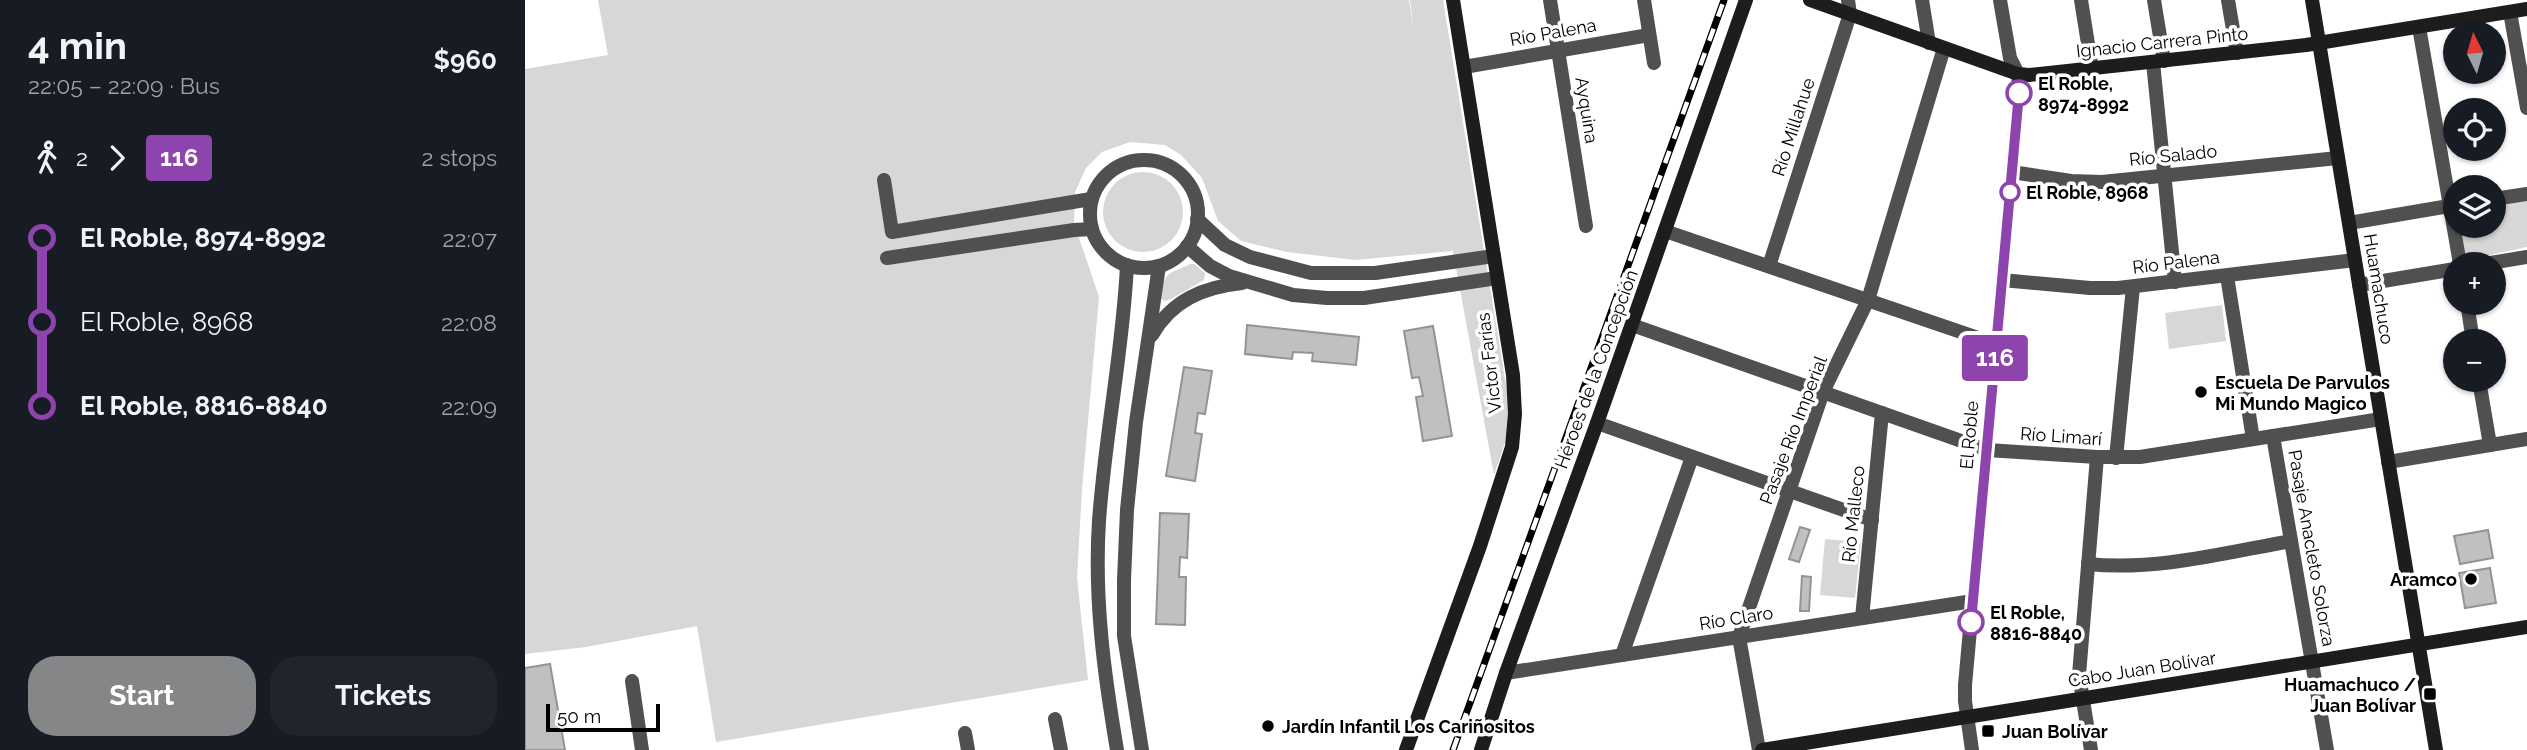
<!DOCTYPE html>
<meta charset="utf-8">
<style>
:root{--surface:#171b24;--page:#20242c;--text:#f1f3f6;--muted:#9ea1a6;--accent:#858687}
body{margin:0;font-family:Raleway,sans-serif;background:var(--page);color:var(--text);height:100vh;display:flex;flex-direction:column;font-size:26px;white-space:nowrap}
*{box-sizing:border-box;margin:0}
p{font-size:23px;color:var(--muted)}
.icon{flex:none;width:38px;height:38px;fill:none;stroke:currentColor;stroke-width:2;stroke-linecap:round;stroke-linejoin:round}
.map{position:relative;flex:1;overflow:hidden}
.drawer{display:flex;flex-direction:column;background:var(--surface);width:525px}
.drawer>*{flex:none}
.badge{padding:0 14px;border-radius:5px;font-size:24px;line-height:46px}
.needle{width:46px;rotate:355deg}
.controls{position:absolute;left:1918px;top:21px;display:grid;gap:14px}
.controls a{display:grid;place-items:center;width:63px;height:63px;border-radius:50%;background:var(--surface);box-shadow:0 2px 5px #0004;font-size:35px}
.scale{position:absolute;left:21px;bottom:18px;width:114px;box-sizing:border-box;padding-left:7px;border:4px solid #000;border-top:0;font-size:19px;line-height:24px;white-space:nowrap;color:#000;-webkit-text-stroke:5px #fff;paint-order:stroke}
.map>.badge{position:absolute;translate:-50% -50%;box-shadow:0 0 0 4px #fff}
.legs{display:flex;align-items:center;gap:10px;height:77px;padding:0 28px;font-size:23px}
.legs p{margin-inline-start:auto}
.head{display:flex;align-items:center;justify-content:space-between;height:119px;padding:0 28px}
h1{font-size:38px;font-weight:700;line-height:52px}
.cta{display:flex;gap:14px;margin-top:auto;padding:14px 28px}
.cta a{flex:1;height:80px;border-radius:28px;background:var(--accent);color:#fff;font-size:28px;font-weight:700;line-height:80px;text-align:center}
.cta a+a{background:var(--page);color:var(--text)}
ul{padding:0 28px;list-style:none}
li{display:flex;align-items:center;gap:24px;height:84px;font-size:26px}
li i{display:grid;place-items:center;width:10px;height:100%;margin:0 9px;background:currentColor}
li i::after{content:'';width:18px;height:18px;margin:-9px;border:5px solid;border-radius:50%;background:var(--surface)}
li p{margin-inline-start:auto}
li:first-child i{background:linear-gradient(#0000 50%,currentColor 0)}
li:last-child i{background:linear-gradient(currentColor 50%,#0000 0)}
main{display:flex;flex:1;min-height:0}
.map>svg:first-child{display:block}
.green{fill:#d7d7d7}
.building{fill:#c0c0c0;stroke:#949494;stroke-width:2}
.lines{fill:none;stroke-linecap:round;stroke-linejoin:round}
.street{stroke:#505050;stroke-width:14}
.secondary{stroke:#1d1d1d;stroke-width:14}
.rail-casing{stroke:#000;stroke-width:7}
.rail{stroke:#fff;stroke-width:4.5;stroke-dasharray:13;stroke-linecap:butt}
.line-1-casing{stroke:#fff;stroke-width:16}
.line-1{stroke:#8e44ad;stroke-width:10}
.stop-1-dot{fill:#fff;stroke:#8e44ad;stroke-width:3.5}
.poi-dot{fill:#000;stroke:#fff;stroke-width:2.5}
.labels{text-anchor:middle;dominant-baseline:central;stroke-width:7;stroke-linejoin:round;paint-order:stroke}
.street-label{font-size:18px;fill:#000;stroke:#fff}
.stop-label{font-size:18px;font-weight:bold;fill:#000;stroke:#fff;text-anchor:start}
.poi-label{font-size:18px;font-weight:bold;fill:#000;stroke:#fff;text-anchor:start}
</style>
<main>
<section class="drawer">
<div class="head"><div><h1>4 min</h1><p>22:05 – 22:09 · Bus</p></div><b>$960</b></div>
<div class="legs"><svg class="icon" aria-label="walk" viewBox="0 0 24 24"><circle cx="13" cy="4" r="2"/><path d="M13 8l-2 6 4 7M11 14l-3 7M7 12l3-4h3l4 4"/></svg>2<svg class="icon" aria-label="forward" viewBox="0 0 24 24"><path d="M9 5l7 7-7 7"/></svg><b class="badge" style="background:#8e44ad;color:#fff">116</b><p>2 stops</p></div>
<ul>
<li><i style="color:#8e44ad"></i><b>El Roble, 8974-8992</b><p>22:07</p></li>
<li><i style="color:#8e44ad"></i><span>El Roble, 8968</span><p>22:08</p></li>
<li><i style="color:#8e44ad"></i><b>El Roble, 8816-8840</b><p>22:09</p></li>
</ul>
<div class="cta"><a>Start</a><a>Tickets</a></div>
</section>
<div class="map">
<svg width="2002" height="750" viewBox="0 0 2002 750">
<rect width="100%" height="100%" fill="#fff"/>
<g class="green">
<path d="M73 0H884L889 31 885 0H918L983 397 984 431 969 475 928 251 830 260 762 252 716 241 693 221 677 178 656 155 640 145 605 142 577 152 561 168 550 192 549 223 574 297 557 489 552 578 563 680 191 742 172 626 61 647 0 654V69L83 55Z"/>
<circle cx="618" cy="212" r="40"/>
<path d="M2002 199V247L1941 260 1936 226H1969V205Z"/>
<path d="M665 264H669L680 273 679 280 646 299 640 301 636 299C639 271 642 275 665 264Z"/>
<path d="M1697 305 1701 341 1644 349 1640 313Z"/>
<path d="M1300 539 1336 542 1330 598 1295 595Z"/>
</g>
<g class="building">
<path d="M722 325 834 337 831 365 787 361 788 353 768 352 767 359 720 354Z"/>
<path d="M908 326 927 436 898 441 891 397 898 396 894 377 887 378 879 331Z"/>
<path d="M659 367 687 371 680 414 673 413 670 433 677 434 670 481 641 476Z"/>
<path d="M635 513 664 514 662 558 655 557 654 577H661L660 625 631 624Z"/>
<path d="M1275 527 1285 530 1274 562 1264 559Z"/>
<path d="M1963 530 1968 558 1935 564 1929 536Z"/>
<path d="M1965 568 1971 603 1940 608 1934 573Z"/>
<path d="M1277 576 1286 577 1284 611H1275Z"/>
<path d="M25 664 40 750H0V668Z"/>
</g>
<g class="lines">
<g class="street">
<path d="M1025 0 1061 226"/>
<path d="M1119 0 1129 63"/>
<path d="M1397 0 1404 43"/>
<path d="M1556 0 1567 69"/>
<path d="M1629 0 1639 61"/>
<path d="M1703 0 1712 53"/>
<path d="M1985 12 2002 108"/>
<path d="M1894 27 1935 264"/>
<path d="M1628 62 1650 282"/>
<path d="M939 67 1124 35"/>
<circle cx="619" cy="214" r="54"/>
<path d="M1487 172 1546 181 1577 182 1813 158"/>
<path d="M359 180 367 232 566 199"/>
<path d="M1969 199 2002 194"/>
<path d="M672 219 700 245 725 257 786 273H850L969 256"/>
<path d="M1824 223 1930 205"/>
<path d="M1140 231 1471 344"/>
<path d="M662 246 685 266 704 276 768 295 802 298H839L972 278"/>
<path d="M362 258 549 230 567 229"/>
<path d="M1959 264 2002 257"/>
<path d="M1244 266 1325 14 1323 0"/>
<path d="M1702 276 1728 439"/>
<path d="M1477 280 1565 288H1593L1830 260"/>
<path d="M1834 285 1930 269"/>
<path d="M1942 303 1948 341"/>
<path d="M1107 325 1462 450 1572 457H1615L1856 419"/>
<path d="M627 335C647 300 679 287 717 283"/>
<path d="M1954 380 1965 445"/>
<path d="M1072 423 1347 520"/>
<path d="M1748 436 1802 750"/>
<path d="M1591 458 1608 287"/>
<path d="M1863 462 2002 439"/>
<path d="M1563 564C1631 571 1699 553 1766 541"/>
<path d="M1337 618 1357 413"/>
<path d="M1097 655 1167 457"/>
<path d="M981 673 1448 601"/>
<path d="M107 681 117 750"/>
<path d="M530 719 536 750"/>
<path d="M440 733 443 750"/>
<path d="M592 750C579 673 569 599 574 521 580 435 598 351 602 265"/>
<path d="M617 750 599 636V580L602 510 611 422 634 266"/>
<path d="M1234 750 1214 637 1298 392 1343 300 1419 48"/>
<path d="M1447 750 1440 701V685L1494 87 1493 74 1485 58 1475 0"/>
<path d="M1566 750 1554 675 1572 457"/>
</g>
<g class="secondary">
<path d="M1285 0 1476 68 1493 74 1504 75 1781 45 2002 9"/>
<path d="M1787 0 1911 750"/>
<path d="M881 750 955 546 987 447 990 414 988 375 928 0"/>
<path d="M956 750 981 673 1072 423 1221 0"/>
<path d="M1237 750 2002 627"/>
</g>
<g class="rail-casing">
<path id="rail" d="M928 750 1199 0"/>
</g>
<use href="#rail" class="rail"/>
</g>
<g class="lines">
<g class="line-1-casing">
<path id="line-1" d="M1446 622 1494 93"/>
</g>
<use href="#line-1" class="line-1"/>
</g>
<g class="stop-1-dot">
<circle cx="1494" cy="93" r="12"/>
<circle cx="1485" cy="192" r="9"/>
<circle cx="1446" cy="622" r="12"/>
</g>
<g class="poi-dot">
<circle cx="1676" cy="392" r="7"/>
<circle cx="1946" cy="579" r="7"/>
<rect x="1898" y="687" width="14" height="14" rx="3.5"/>
<circle cx="743" cy="726" r="7"/>
<rect x="1456" y="724" width="14" height="14" rx="3.5"/>
</g>
<g class="labels">
<g class="street-label">
<text transform="translate(1028 32) rotate(-10)">Río Palena</text>
<text transform="translate(1637 42) rotate(-6)">Ignacio Carrera Pinto</text>
<text transform="translate(1062 110) rotate(81)">Ayquina</text>
<text transform="translate(1268 127) rotate(-72)">Río Millahue</text>
<text transform="translate(1648 155) rotate(-6)">Río Salado</text>
<text transform="translate(1651 262) rotate(-7)">Río Palena</text>
<text transform="translate(1854 289) rotate(81)">Huamachuco</text>
<text transform="translate(964 363) rotate(-97)">Víctor Farías</text>
<text transform="translate(1071 369) rotate(-70)">Héroes de la Concepción</text>
<text transform="translate(1268 430) rotate(-69)">Pasaje Río Imperial</text>
<text transform="translate(1444 435) rotate(-85)">El Roble</text>
<text transform="translate(1536 436) rotate(4)">Río Limarí</text>
<text transform="translate(1328 514) rotate(-84)">Río Malleco</text>
<text transform="translate(1787 548) rotate(80)">Pasaje Anacleto Solorza</text>
<text transform="translate(1211 618) rotate(-9)">Río Claro</text>
<text transform="translate(1617 669) rotate(-9)">Cabo Juan Bolívar</text>
</g>
<g class="stop-label">
<text x="1513" y="83">El Roble,<tspan x="1513" dy="21">8974-8992</tspan></text>
<text x="1501" y="192">El Roble, 8968</text>
<text x="1465" y="612">El Roble,<tspan x="1465" dy="21">8816-8840</tspan></text>
</g>
<g class="poi-label">
<text x="1690" y="382">Escuela De Parvulos<tspan x="1690" dy="21">Mi Mundo Magico</tspan></text>
<text x="1932" y="579" text-anchor="end">Aramco</text>
<text x="1891" y="684" text-anchor="end">Huamachuco /<tspan x="1891" dy="21">Juan Bolívar</tspan></text>
<text x="757" y="726">Jardín Infantil Los Cariñositos</text>
<text x="1477" y="731">Juan Bolívar</text>
</g>
</g>
</svg>
<div class="controls">
<a><svg class="needle" viewBox="-14 -14 28 28"><path d="M0-13l5 13h-10z" fill="#e53935"/><path d="M0 13l5-13h-10z" fill="#9ea1a6"/></svg></a>
<a><svg class="icon" aria-label="locate" viewBox="0 0 24 24"><circle cx="12" cy="12" r="6"/><path d="M12 2v4M12 18v4M2 12h4M18 12h4"/></svg></a>
<a><svg class="icon" aria-label="layers" viewBox="0 0 24 24"><path d="M12 4l9 5-9 5-9-5zM3 14l9 5 9-5"/></svg></a>
<a>+</a>
<a>−</a>
</div>
<div class="scale">50 m</div>
<b class="badge" style="left:1470px;top:358px;background:#8e44ad;color:#fff">116</b>
</div>
</main>
